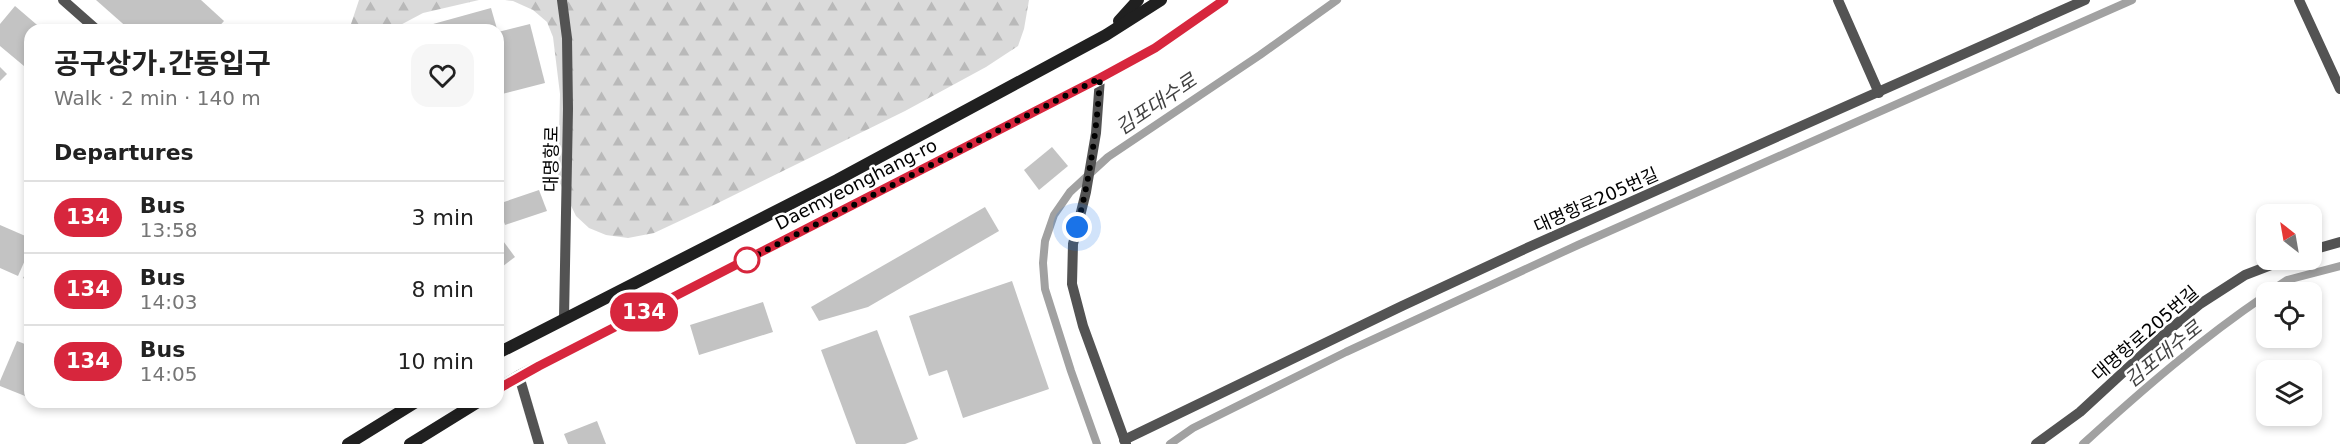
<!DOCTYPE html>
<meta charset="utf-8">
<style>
:root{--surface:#fff;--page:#f6f6f6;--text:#222;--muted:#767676;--line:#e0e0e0}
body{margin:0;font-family:"DejaVu Sans","Noto Sans KR",sans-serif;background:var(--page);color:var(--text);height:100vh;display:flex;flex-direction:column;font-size:22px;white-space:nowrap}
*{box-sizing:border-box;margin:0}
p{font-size:20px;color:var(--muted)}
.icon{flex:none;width:33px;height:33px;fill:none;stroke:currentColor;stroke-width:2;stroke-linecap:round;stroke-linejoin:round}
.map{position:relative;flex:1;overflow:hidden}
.details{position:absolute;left:24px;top:24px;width:480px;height:384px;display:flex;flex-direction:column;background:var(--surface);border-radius:18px;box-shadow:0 3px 9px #0003}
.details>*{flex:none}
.badge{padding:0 12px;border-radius:20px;font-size:21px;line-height:39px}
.needle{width:39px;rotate:329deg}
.buttons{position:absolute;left:2256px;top:204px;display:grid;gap:12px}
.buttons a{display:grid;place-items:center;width:66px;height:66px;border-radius:12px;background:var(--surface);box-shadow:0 3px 9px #0003;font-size:30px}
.you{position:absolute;width:30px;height:30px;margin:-15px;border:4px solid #fff;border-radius:50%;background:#1a73e8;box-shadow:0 0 0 9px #1a73e833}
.map>.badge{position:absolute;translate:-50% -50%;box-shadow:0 0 0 3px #fff}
h2{padding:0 30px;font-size:22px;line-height:54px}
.round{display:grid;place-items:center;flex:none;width:63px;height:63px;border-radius:18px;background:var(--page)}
.headline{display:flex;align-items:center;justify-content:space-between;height:102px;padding:0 30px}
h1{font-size:28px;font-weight:700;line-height:45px}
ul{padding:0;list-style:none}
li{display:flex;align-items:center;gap:18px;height:72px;padding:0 30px;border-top:2px solid var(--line)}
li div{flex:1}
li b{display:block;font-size:22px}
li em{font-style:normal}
li .badge{min-width:66px;font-weight:700;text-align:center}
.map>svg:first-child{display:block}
.forest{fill:url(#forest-firs)}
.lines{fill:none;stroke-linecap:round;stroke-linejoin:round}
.stream{stroke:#a1a1a1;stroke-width:8}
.building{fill:#c3c3c3}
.lane{stroke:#535353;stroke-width:10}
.secondary{stroke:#202020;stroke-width:12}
.line-casing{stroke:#fff;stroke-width:14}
.line{stroke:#d7263d;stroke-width:9}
.walk{stroke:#000;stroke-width:6;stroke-dasharray:0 10.8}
.stop-dot{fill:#fff;stroke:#d7263d;stroke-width:3}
.labels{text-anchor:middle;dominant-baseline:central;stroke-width:5;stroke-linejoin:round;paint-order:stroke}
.street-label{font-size:18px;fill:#000;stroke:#fff}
.water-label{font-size:20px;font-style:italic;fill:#424242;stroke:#fff}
</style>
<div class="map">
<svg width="2340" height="444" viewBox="0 0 2340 444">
<defs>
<pattern id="forest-firs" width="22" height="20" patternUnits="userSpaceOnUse" patternTransform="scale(1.5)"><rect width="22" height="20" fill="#dadada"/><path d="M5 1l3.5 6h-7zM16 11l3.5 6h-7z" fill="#b9b9b9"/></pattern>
</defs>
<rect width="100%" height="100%" fill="#fff"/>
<g class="forest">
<path d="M359 0H479L423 13 391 30H349Z"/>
<path d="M505 0H1029L1024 29 1018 46 986 67 905 111 718 203 654 233 628 238 606 235 589 228 576 216 558 179 560 94 553 37 547 22 533 10 513 1Z"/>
</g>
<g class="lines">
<g class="stream">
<path d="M2269 292 2287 280 2340 266"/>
<path d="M1097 444 1071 371 1045 289 1043 263 1045 241 1054 215 1070 192 1108 157 1260 55 1337 0"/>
<path d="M1170 444 1193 428 1346 352 1578 245 2132 0"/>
<path d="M2083 444C2142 390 2201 339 2266 295"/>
</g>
</g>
<g class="building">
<path d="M96 0H201L224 21 216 30H130Z"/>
<path d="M15 6 43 30H30V71L0 46V24Z"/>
<path d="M491 8 497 29 415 30V29Z"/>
<path d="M530 24 545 83 498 95V32Z"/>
<path d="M0 67 7 74 0 81Z"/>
<path d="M1052 147 1068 166 1039 190 1024 170Z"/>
<path d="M539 190 547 211 505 225 498 204Z"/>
<path d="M985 207 999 231 868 307 819 321 811 307Z"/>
<path d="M0 225 30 238V249L18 276 0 268Z"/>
<path d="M498 234 515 257 498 270Z"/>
<path d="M30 266V282L23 278Z"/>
<path d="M1012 281 1049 389 963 418 947 370 929 376 909 316Z"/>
<path d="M763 302 773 332 699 355 690 325Z"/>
<path d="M877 330 918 439 905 444H856L821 350Z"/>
<path d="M17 341 30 346V398L0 386V381Z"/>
<path d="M39 402H53L51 407Z"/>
<path d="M134 402H208V404L134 406Z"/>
<path d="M597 421 606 444H568L564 434Z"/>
</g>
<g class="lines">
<g class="lane">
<path d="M63 0 97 30"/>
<path d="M562 0 567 38 568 109 564 318"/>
<path d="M1838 0 1879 93"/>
<path d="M2299 0 2340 89"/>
<path d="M1100 78 1096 133 1086 192 1073 244 1072 284 1083 326 1126 444"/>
<path d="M2312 250 2340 242"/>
<path d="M519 376 539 444"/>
<path d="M1124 440 1402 306 1529 247 2085 0"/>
<path d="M2036 444 2080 412 2169 330 2200 304 2245 275 2284 260"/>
</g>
<g class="secondary">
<path d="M1119 21 1138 0"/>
<path d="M498 353 837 180 1106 35 1161 0"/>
<path d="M498 389 519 376 1100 78 1155 48 1224 0"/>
<path d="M348 444 416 402"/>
<path d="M410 444 478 402"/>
</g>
</g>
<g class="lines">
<g class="line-casing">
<path id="line" d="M498 389 539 366 1100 78 1155 48 1224 0"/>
</g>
<use href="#line" class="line"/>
<path class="walk" d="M747 260 743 262 1100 78C1097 129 1090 177 1077 227"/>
</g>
<circle class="stop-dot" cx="747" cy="260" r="12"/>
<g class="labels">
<g class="street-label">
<text transform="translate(551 159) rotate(-89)">대명항로</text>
<text transform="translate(856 184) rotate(-27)">Daemyeonghang-ro</text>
<text transform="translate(1596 200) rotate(-24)">대명항로205번길</text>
<text transform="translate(2145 333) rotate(-41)">대명항로205번길</text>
</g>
<g class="water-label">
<text transform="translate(1156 104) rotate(-34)">김포대수로</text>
<text transform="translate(2163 354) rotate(-39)">김포대수로</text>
</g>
</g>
</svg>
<div class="buttons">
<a><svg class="needle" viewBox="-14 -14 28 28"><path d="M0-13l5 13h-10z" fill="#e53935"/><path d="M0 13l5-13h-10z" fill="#767676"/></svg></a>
<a><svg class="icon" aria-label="locate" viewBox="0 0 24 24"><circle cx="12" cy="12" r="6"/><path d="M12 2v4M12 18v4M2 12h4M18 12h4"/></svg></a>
<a><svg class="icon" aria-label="layers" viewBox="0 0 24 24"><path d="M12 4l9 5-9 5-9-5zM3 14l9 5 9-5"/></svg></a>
</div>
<div class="you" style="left:1077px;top:227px"></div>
<b class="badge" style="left:644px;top:312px;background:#d7263d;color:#fff">134</b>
<section class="details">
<div class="headline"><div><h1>공구상가.간동입구</h1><p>Walk · 2 min · 140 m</p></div><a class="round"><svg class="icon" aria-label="heart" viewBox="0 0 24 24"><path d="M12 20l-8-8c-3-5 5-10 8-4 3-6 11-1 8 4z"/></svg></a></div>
<h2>Departures</h2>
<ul>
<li><span class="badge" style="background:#d7263d;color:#fff">134</span><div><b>Bus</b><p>13:58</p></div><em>3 min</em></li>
<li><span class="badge" style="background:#d7263d;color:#fff">134</span><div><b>Bus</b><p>14:03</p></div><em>8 min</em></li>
<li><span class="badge" style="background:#d7263d;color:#fff">134</span><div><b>Bus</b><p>14:05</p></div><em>10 min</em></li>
</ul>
</section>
</div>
